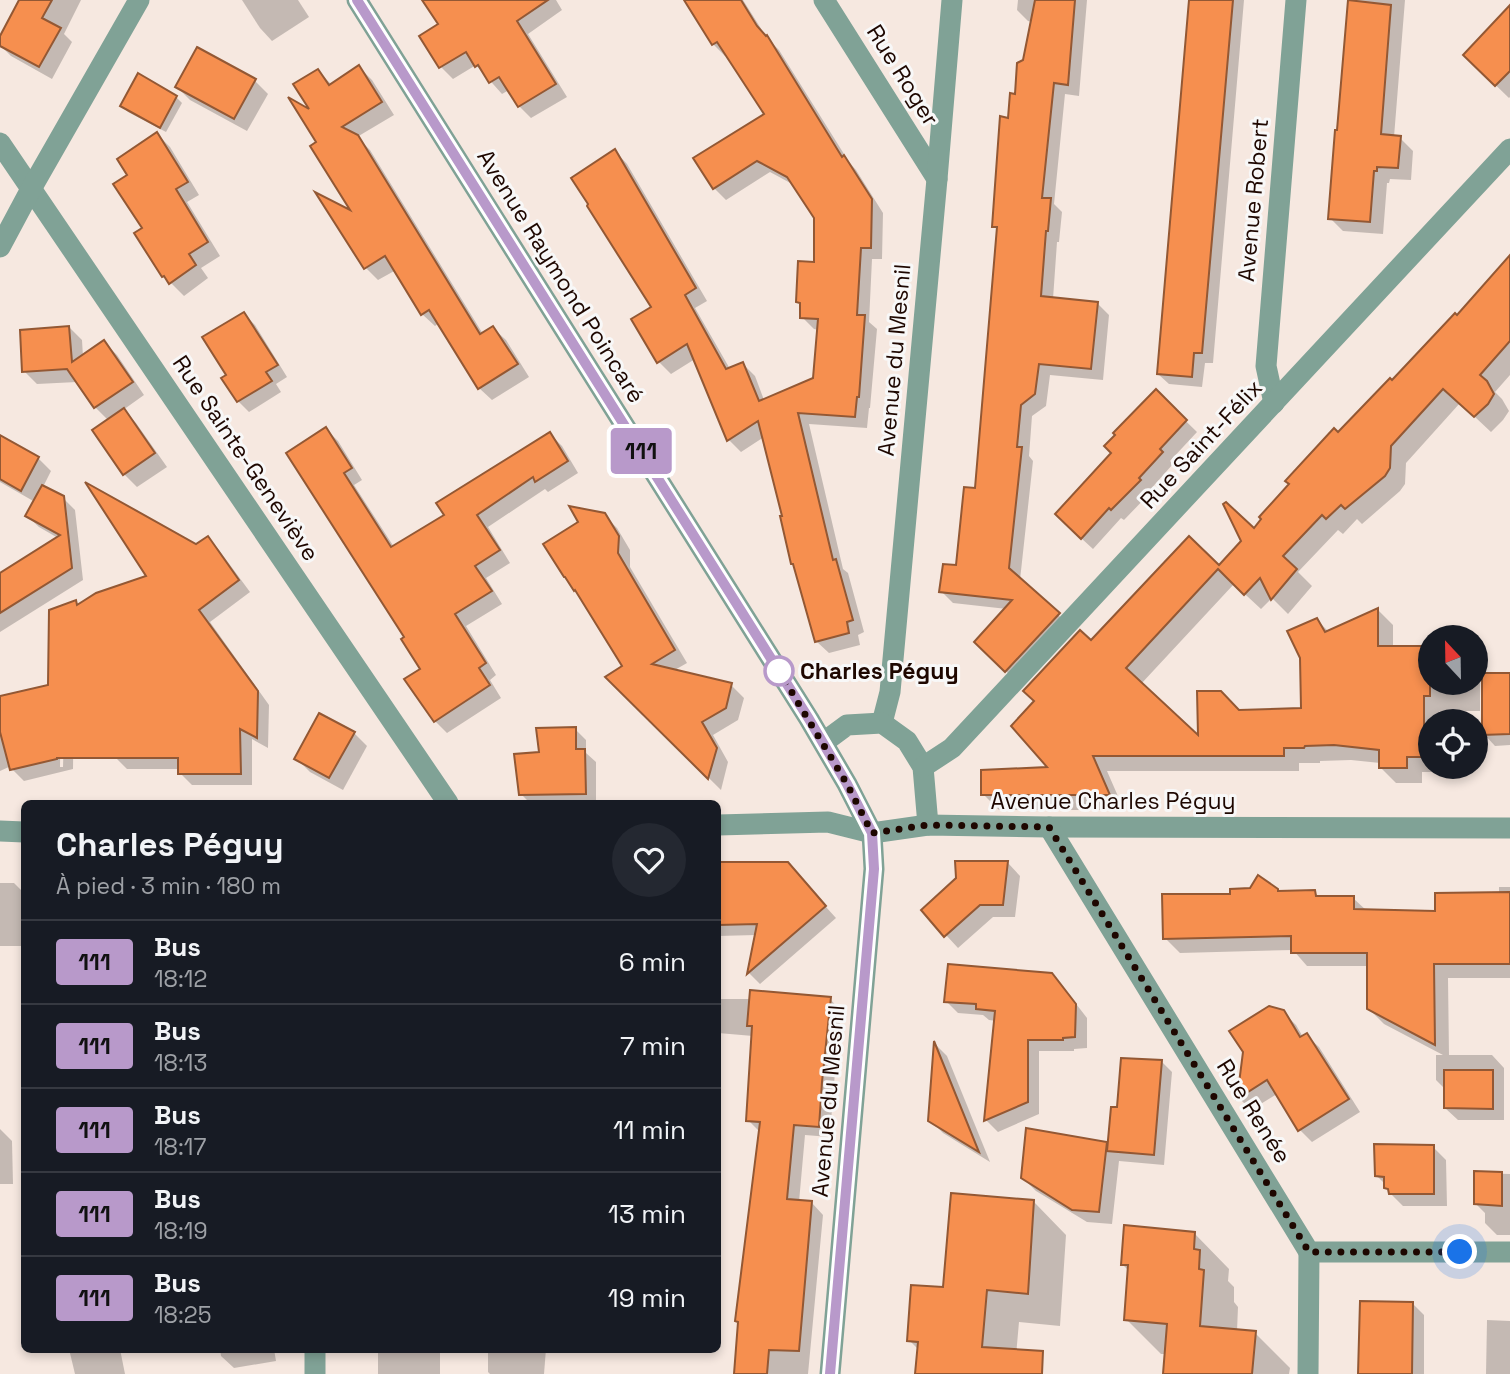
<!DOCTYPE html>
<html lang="fr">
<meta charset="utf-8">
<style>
:root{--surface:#171b24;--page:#242831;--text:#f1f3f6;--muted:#9ea1a6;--line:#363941}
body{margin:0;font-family:"Space Grotesk",sans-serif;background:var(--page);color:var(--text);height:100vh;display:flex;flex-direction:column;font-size:26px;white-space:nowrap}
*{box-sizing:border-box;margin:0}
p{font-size:23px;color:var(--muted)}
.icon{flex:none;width:38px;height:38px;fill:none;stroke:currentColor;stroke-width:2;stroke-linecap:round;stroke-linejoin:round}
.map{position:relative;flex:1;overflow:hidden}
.sheet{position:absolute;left:21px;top:800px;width:700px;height:553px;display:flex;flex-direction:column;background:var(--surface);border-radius:10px;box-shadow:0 4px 10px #0003}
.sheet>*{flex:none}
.badge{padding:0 14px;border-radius:5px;font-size:24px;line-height:46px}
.needle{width:46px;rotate:338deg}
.fabs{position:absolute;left:1418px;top:625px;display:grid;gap:14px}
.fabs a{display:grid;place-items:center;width:70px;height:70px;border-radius:50%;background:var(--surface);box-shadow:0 4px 10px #0003;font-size:35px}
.you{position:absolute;width:35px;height:35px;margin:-18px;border:5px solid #fff;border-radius:50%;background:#1a73e8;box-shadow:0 0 0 10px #1a73e833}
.map>.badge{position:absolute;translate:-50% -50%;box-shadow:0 0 0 4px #fff}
.round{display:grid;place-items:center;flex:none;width:74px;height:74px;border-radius:37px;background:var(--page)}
.headline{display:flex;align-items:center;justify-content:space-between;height:119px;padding:0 35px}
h1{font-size:33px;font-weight:700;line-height:52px}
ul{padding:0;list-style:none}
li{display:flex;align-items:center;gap:21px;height:84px;padding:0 35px;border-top:2px solid var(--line)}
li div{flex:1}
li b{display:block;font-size:26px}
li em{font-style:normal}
li .badge{min-width:77px;font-weight:700;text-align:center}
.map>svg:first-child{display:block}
.shadow{fill:#0003;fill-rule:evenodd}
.building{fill:#f68f4f;stroke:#935834;stroke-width:2}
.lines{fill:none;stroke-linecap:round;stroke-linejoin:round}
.minor{stroke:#80a296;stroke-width:21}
.line-casing{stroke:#fff;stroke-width:16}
.line{stroke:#b899ca;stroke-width:10}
.walk{stroke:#1e0700;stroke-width:7;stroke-dasharray:0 12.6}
.stop-dot{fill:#fff;stroke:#b899ca;stroke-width:3.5}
.labels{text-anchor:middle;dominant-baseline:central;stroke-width:6;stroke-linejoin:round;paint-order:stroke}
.street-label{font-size:23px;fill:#1e0700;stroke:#f8f8f8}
.stop-label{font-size:23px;font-weight:bold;fill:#1e0700;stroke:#f8f8f8;text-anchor:start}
</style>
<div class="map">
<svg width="1510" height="1374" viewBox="0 0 1510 1374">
<rect width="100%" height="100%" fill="#f6e8e0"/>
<g class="shadow">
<path d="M21 0H81L64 34 72 42 52 79 11 56 0 45V40Z"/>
<path d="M242 0H298L309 17 272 41 260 28Z"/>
<path d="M425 0H556L562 10 528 34 567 97 531 118 519 106 509 90 502 94 476 65 453 79 441 67 440 25Z"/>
<path d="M687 0H743L767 38 779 50 849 162 856 170 883 213 882 259H872L869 322 877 329 870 408H869L867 428 809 424 843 569 848 573 864 632 858 635 860 645 829 653 816 641 764 437 741 452 729 440 695 359 671 374 659 362 653 307 615 151 627 164 707 301 695 308 730 369 743 364 755 376 764 400 815 380 819 330 814 329 802 317V306L797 302 815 264V218L794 185 770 172 726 200 714 188 695 158 766 115 727 55 725 56 713 44Z"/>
<path d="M1018 0H1087L1079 96 1065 94 1054 204 1062 212 1059 242H1057L1053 299 1097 303 1109 315 1103 380 1050 375 1046 406 1032 416 1029 456 1033 461 1020 580 1070 626 1017 682 976 642 1007 609 953 603 941 591 958 567 976 490 999 231 994 226 1010 120 1032 22 1028 21 1017 10Z"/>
<path d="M1191 0H1244L1213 363H1205L1202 387 1169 384 1158 374Z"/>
<path d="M1349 0H1405L1394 137 1400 138 1413 151 1411 180 1390 179 1389 183H1387L1383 234 1343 231 1330 218 1339 132Z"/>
<path d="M1510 33V97L1509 98 1478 68Z"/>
<path d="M359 67 372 80 394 115 357 137 370 150 483 334 493 328 506 340 529 377 492 400 479 388 439 323 435 326 422 314 396 270 378 280 366 268 355 215 319 143 314 113 318 71 332 85Z"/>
<path d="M255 81 268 94 247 131 190 100 177 87Z"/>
<path d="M176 97 182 103 166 132 128 112 122 106Z"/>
<path d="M157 134 170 147 199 195 187 202 220 256 201 268 208 278 184 296 164 276 144 229Z"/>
<path d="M1510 257V375L1495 392 1502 399 1509 411 1503 420 1491 432 1460 403 1406 463 1405 484 1400 491 1362 524 1357 519 1343 534 1338 530 1298 572 1312 586 1288 614 1272 598 1261 609 1234 584 1141 684 1199 739 1239 712 1302 710 1317 620 1329 632 1378 610 1393 625V648L1430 682H1475V659L1480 663V711H1439V721H1430V766H1439V772H1422V783H1396L1380 767V763L1351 760 1320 761V763H1299V771H1107L1124 810H999L983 794 1051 769 1091 643 1219 568 1338 435 1457 317Z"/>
<path d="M244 314 255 325 287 377 276 384 281 392 249 412 238 401 228 375Z"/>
<path d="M69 327 82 340 83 357 104 342 117 355 144 395 123 410 136 423 167 467 137 487 124 474 94 430 108 420 95 407 77 382 37 384 24 371Z"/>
<path d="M1156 392 1197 432 1170 461 1173 464 1149 491 1151 492 1124 520 1121 518 1093 549 1068 526 1114 453Z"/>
<path d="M326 429 338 441 362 480 354 485 394 547 446 516 550 434 562 446 578 473 548 492 545 489 488 527 510 563 486 578 502 604 466 626 496 675 490 680 501 698 447 733 435 721 422 669 406 638Z"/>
<path d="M8 442 38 458 51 471 43 487 63 498 75 510 83 580 0 632V575L58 538 39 527 27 516 35 502 0 482V455Z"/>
<path d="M604 515 617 528 630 550V567L687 663 673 671 731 685 744 698 738 720 713 735 728 762 721 790 608 678 624 666Z"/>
<path d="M208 538 219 550 250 592 210 622 269 705 268 748 252 739V785H192L180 773V769H127L115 757 61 680 76 602 79 605 148 577Z"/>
<path d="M1510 675V745L1495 746 1484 734Z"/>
<path d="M62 684 74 695 73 769 24 781 12 769 11 766 0 771V698ZM61 696H65L63 767H60Z"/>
<path d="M575 729 586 740V753L596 762V803H530L521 794 541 754Z"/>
<path d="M354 733 367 746 343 790 310 772 297 759Z"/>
<path d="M1008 863 1020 876 1015 917H993L958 948 946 935Z"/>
<path d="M718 864H787L836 918 760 984 749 973 756 935 718 936Z"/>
<path d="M0 883H14L24 893V946H0Z"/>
<path d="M1499 887H1510V978H1448L1449 1055H1492L1504 1068V1120H1458L1445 1108 1446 1090 1436 1080V1055H1443L1384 1024 1369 1009V966H1307L1293 950 1180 953 1165 938 1280 893 1314 892 1320 898H1353L1367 911 1436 912 1499 894Z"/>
<path d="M1051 975 1063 987 1087 1018V1048L1074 1049V1051H1039V1114L998 1132 986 1120 996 1021 989 1020 983 1015 958 1013 946 1001Z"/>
<path d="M718 999H830L841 1011 833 1094 830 1137 805 1135 799 1202 812 1203 823 1215 808 1374H736L760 1132 748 1120 753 1036 718 1033Z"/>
<path d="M1283 1012 1296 1025 1303 1037 1306 1035 1319 1047 1360 1112 1312 1142 1300 1130 1277 1094 1251 1110 1239 1098 1245 1052Z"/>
<path d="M936 1045 947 1056 990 1162 943 1133 930 1120Z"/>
<path d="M1161 1061 1172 1072 1164 1165 1119 1161 1112 1224 1087 1222 1036 1191 1023 1178 1106 1143 1109 1146 1119 1109Z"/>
<path d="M0 1129 12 1141 13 1184H0Z"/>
<path d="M1433 1147 1446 1160 1447 1206H1403L1390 1193 1386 1188V1185L1377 1176Z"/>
<path d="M1476 1173 1510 1174V1235H1497L1485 1223V1213L1475 1203Z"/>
<path d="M1034 1202 1066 1235 1060 1326 1019 1322 1015 1367 1022 1374H917L919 1350 909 1340 945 1289Z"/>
<path d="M1194 1233 1229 1269 1228 1281 1234 1287V1302L1238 1307 1237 1331 1255 1333 1290 1368 1289 1374H1164L1166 1354H1161L1126 1319 1130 1272 1122 1264Z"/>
<path d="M1412 1303 1424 1315V1374H1360Z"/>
<path d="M1487 1320 1510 1321V1374H1486Z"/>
<path d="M69 1349H120L125 1374H75Z"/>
<path d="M220 1349H274L276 1361 234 1368 221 1356Z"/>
<rect x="378" y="1349" width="62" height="25"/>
<path d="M488 1349H546L544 1374H490L488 1372Z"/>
</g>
<g class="building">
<path d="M19 0H52L42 18 61 28 39 67 0 46V36Z"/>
<path d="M422 0H548L517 21 556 84 518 107 499 77 489 83 478 65 475 67 466 52 439 68 419 36 438 24Z"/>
<path d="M684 0H741L757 26 766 36 767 35 842 157 844 155 872 199 871 248H861L857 315H865L859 397H857L855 417 798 413 833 560 836 559 853 620 847 622 849 633 815 642 793 564H791L780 516H782L758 421 727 441 687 344 657 363 631 319 651 307 587 206 588 204 571 178 615 149 696 288 685 295 726 369 743 362 759 401 813 378 818 319 800 318V303L796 302 798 261 814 262V218L787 177 757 161 713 189 693 158 764 114 717 42 712 45Z"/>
<path d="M1035 0H1075L1068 85 1054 83 1042 198H1051L1048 231H1046L1041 296 1098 302 1091 369 1039 364 1035 394 1021 405 1017 447H1022L1009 568 1060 613 1005 672 974 642 1012 600 939 592 943 564 956 565 964 487 975 488 997 227H992L1000 116 1008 118 1010 93 1015 94 1017 63 1023 60Z"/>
<path d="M1189 0H1233L1202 353H1194L1192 377 1157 374Z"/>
<path d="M1348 0 1391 5 1381 134 1401 136 1398 168 1377 167V171H1374L1370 222 1328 219 1335 130H1337Z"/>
<path d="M1510 5V71L1495 86 1463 55Z"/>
<path d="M197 47 256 79 234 119 175 87Z"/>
<path d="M359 65 382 102 342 127 358 135 480 334 493 326 518 364 478 389 429 310 421 315 385 256 364 269 315 192 350 210 310 146 316 142 288 97 309 109 293 84 318 69 329 85Z"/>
<path d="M138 73 177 96 160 128 120 106Z"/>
<path d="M157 132 188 182 176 189 208 242 189 254 196 265 169 284 164 276 162 277 134 233 142 228 113 184 127 175 117 159Z"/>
<path d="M1510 255V341L1480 375 1487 381 1494 394 1488 404 1474 417 1443 389 1391 446 1390 468 1385 476 1345 509 1341 505 1326 519 1322 515 1283 556 1297 569 1271 600 1260 578 1244 595 1218 569 1126 668 1198 735 1197 691H1221L1239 710 1301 708 1300 658 1287 631 1317 618 1325 632 1378 608V646H1430V696H1424V757H1407V768H1379V750L1334 745 1305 746 1304 748H1284V756H1093L1110 795H981V770L1047 767 1011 726 1034 701 1023 691 1080 630 1091 640 1189 536 1219 565 1241 541 1223 504 1226 502 1254 528 1261 519 1259 517 1289 484 1285 481 1334 428 1338 432 1390 378 1392 380 1455 313 1457 315Z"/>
<path d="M244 312 278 365 266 372 272 381 237 402 221 378 226 375 202 337Z"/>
<path d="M69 326 72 362 104 340 133 382 94 408 67 369 22 372 20 330Z"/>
<path d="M1156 389 1187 420 1160 449 1163 452 1139 478 1141 480 1111 510 1109 508 1081 539 1055 514 1111 453 1104 446 1115 435 1113 433Z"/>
<path d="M124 408 155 453 123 475 92 430Z"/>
<path d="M326 427 352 468 344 473 391 547 444 515 436 503 550 432 568 461 535 482 533 477 477 515 500 550 475 566 492 591 455 614 486 663 479 668 490 685 434 722 404 679 420 669 401 639 404 637 286 453Z"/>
<path d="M0 435 39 457 21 491 0 479Z"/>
<path d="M85 482 196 544 208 536 239 580 199 610 258 691 257 738 240 729 241 774H178V758H57V759L10 770 0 732V696L48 685 49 610 76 600 77 605 96 593 146 576Z"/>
<path d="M42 485 64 496 72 568 0 613V573L60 535 25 516Z"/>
<path d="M569 506 605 513 619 536 618 553 675 650 652 664 732 683 726 708 702 722 717 748 708 779 605 677 622 666 575 590 574 591 565 577H564L543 544 578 522Z"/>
<path d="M1482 673H1510V734L1482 735Z"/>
<path d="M319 713 355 732 329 778 294 759Z"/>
<path d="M576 727V749H585L586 794 519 795 514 754 539 752 536 728Z"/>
<path d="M955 861H1008L1003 905H980L944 937 921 910 956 878Z"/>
<path d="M718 862H788L826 906 747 974 757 924 718 925Z"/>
<path d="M1258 875 1278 889V891L1315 890 1316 896H1354V909L1435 911V893L1510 892V964H1434L1435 1045 1367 1009V953H1291V936L1163 939 1162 894H1230V889L1250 888Z"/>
<path d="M948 964 1052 973 1076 1004 1075 1037 1063 1038V1040H1028V1102L984 1121 995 1011 976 1009V1004L944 1002Z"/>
<path d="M750 990 831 997 822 1082 819 1127 794 1125 787 1199 812 1201 799 1351 769 1350 767 1374H734L738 1322 735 1321 760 1122 746 1121 752 1026H747Z"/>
<path d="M1269 1006 1284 1010 1300 1037 1307 1033 1349 1099 1298 1131 1267 1080 1237 1099 1243 1052 1229 1031Z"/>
<path d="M934 1041 979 1152 928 1121Z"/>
<path d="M1121 1058 1162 1060 1154 1155 1107 1151 1111 1107H1117Z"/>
<path d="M1444 1070H1493V1109L1444 1108Z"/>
<path d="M1026 1128 1107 1142 1099 1212 1072 1210 1021 1178Z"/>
<path d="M1374 1144 1434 1145V1194H1389L1388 1189 1384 1188V1177L1375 1176Z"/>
<path d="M1474 1171 1502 1172V1206L1474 1204Z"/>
<path d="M951 1193 1034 1200 1028 1294 987 1290 982 1347 1043 1351 1042 1374H915L918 1342 907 1341 911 1285 943 1287Z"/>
<path d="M1124 1225 1195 1232 1194 1249 1200 1250 1199 1269 1204 1270 1200 1326 1256 1331 1252 1374H1163L1167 1324 1124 1320 1128 1265H1121Z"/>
<path d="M1360 1301 1413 1302 1412 1374H1358Z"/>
</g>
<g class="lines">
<g class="minor">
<path d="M357 0 809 719 847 784 872 833 874 869 830 1374"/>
<path d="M824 0 937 179"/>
<path d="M0 143 448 803"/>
<path d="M0 247 31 189 139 0"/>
<path d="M1274 403 1266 366 1296 0"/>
<path d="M882 723 890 692 937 179 952 0"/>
<path d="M824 742 847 725 882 723 907 741 923 767 928 825"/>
<path d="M923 767 952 748 1510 149"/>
<path d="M718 825 828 822 872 833 928 825 1049 827 1510 828"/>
<path d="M1049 827 1309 1252H1510"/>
<path d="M0 831 24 832"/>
<path d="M315 1349V1374"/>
<path d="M1308 1374 1309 1252"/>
</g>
</g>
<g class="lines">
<g class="line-casing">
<path id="line" d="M357 0 809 719 847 784 872 833 874 869 830 1374"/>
</g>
<use href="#line" class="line"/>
<path class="walk" d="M779 671 847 784 872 833 928 825 1049 827 1309 1252H1460"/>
</g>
<circle class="stop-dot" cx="779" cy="671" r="14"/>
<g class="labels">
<g class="street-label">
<text transform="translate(903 75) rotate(58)">Rue Roger</text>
<text transform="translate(1253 200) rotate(-85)">Avenue Robert</text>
<text transform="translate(561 276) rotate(58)">Avenue Raymond Poincaré</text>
<text transform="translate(894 360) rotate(-85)">Avenue du Mesnil</text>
<text transform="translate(1201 444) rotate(-47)">Rue Saint-Félix</text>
<text transform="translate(246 458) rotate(56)">Rue Sainte-Geneviève</text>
<text x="1113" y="801">Avenue Charles Péguy</text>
<text transform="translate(828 1101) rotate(-85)">Avenue du Mesnil</text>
<text transform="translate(1254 1111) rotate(58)">Rue Renée</text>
</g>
<g class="stop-label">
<text x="800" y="671">Charles Péguy</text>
</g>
</g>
</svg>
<div class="fabs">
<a><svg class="needle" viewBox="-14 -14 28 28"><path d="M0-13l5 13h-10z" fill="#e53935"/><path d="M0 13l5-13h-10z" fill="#9ea1a6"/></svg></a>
<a><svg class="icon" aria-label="locate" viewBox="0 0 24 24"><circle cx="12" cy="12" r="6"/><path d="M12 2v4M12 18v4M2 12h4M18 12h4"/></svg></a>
</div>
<div class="you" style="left:1460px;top:1252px"></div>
<b class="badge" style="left:641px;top:451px;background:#b899ca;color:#111">111</b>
<section class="sheet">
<div class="headline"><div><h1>Charles Péguy</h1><p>À pied · 3 min · 180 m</p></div><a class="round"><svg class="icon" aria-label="heart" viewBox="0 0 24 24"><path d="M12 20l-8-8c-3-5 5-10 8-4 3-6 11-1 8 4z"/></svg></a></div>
<ul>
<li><span class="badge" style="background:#b899ca;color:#111">111</span><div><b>Bus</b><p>18:12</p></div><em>6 min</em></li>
<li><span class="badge" style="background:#b899ca;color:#111">111</span><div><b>Bus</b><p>18:13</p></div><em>7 min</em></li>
<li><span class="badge" style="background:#b899ca;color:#111">111</span><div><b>Bus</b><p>18:17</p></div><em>11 min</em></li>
<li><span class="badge" style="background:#b899ca;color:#111">111</span><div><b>Bus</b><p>18:19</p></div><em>13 min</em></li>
<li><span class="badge" style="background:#b899ca;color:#111">111</span><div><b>Bus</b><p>18:25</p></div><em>19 min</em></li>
</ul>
</section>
</div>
